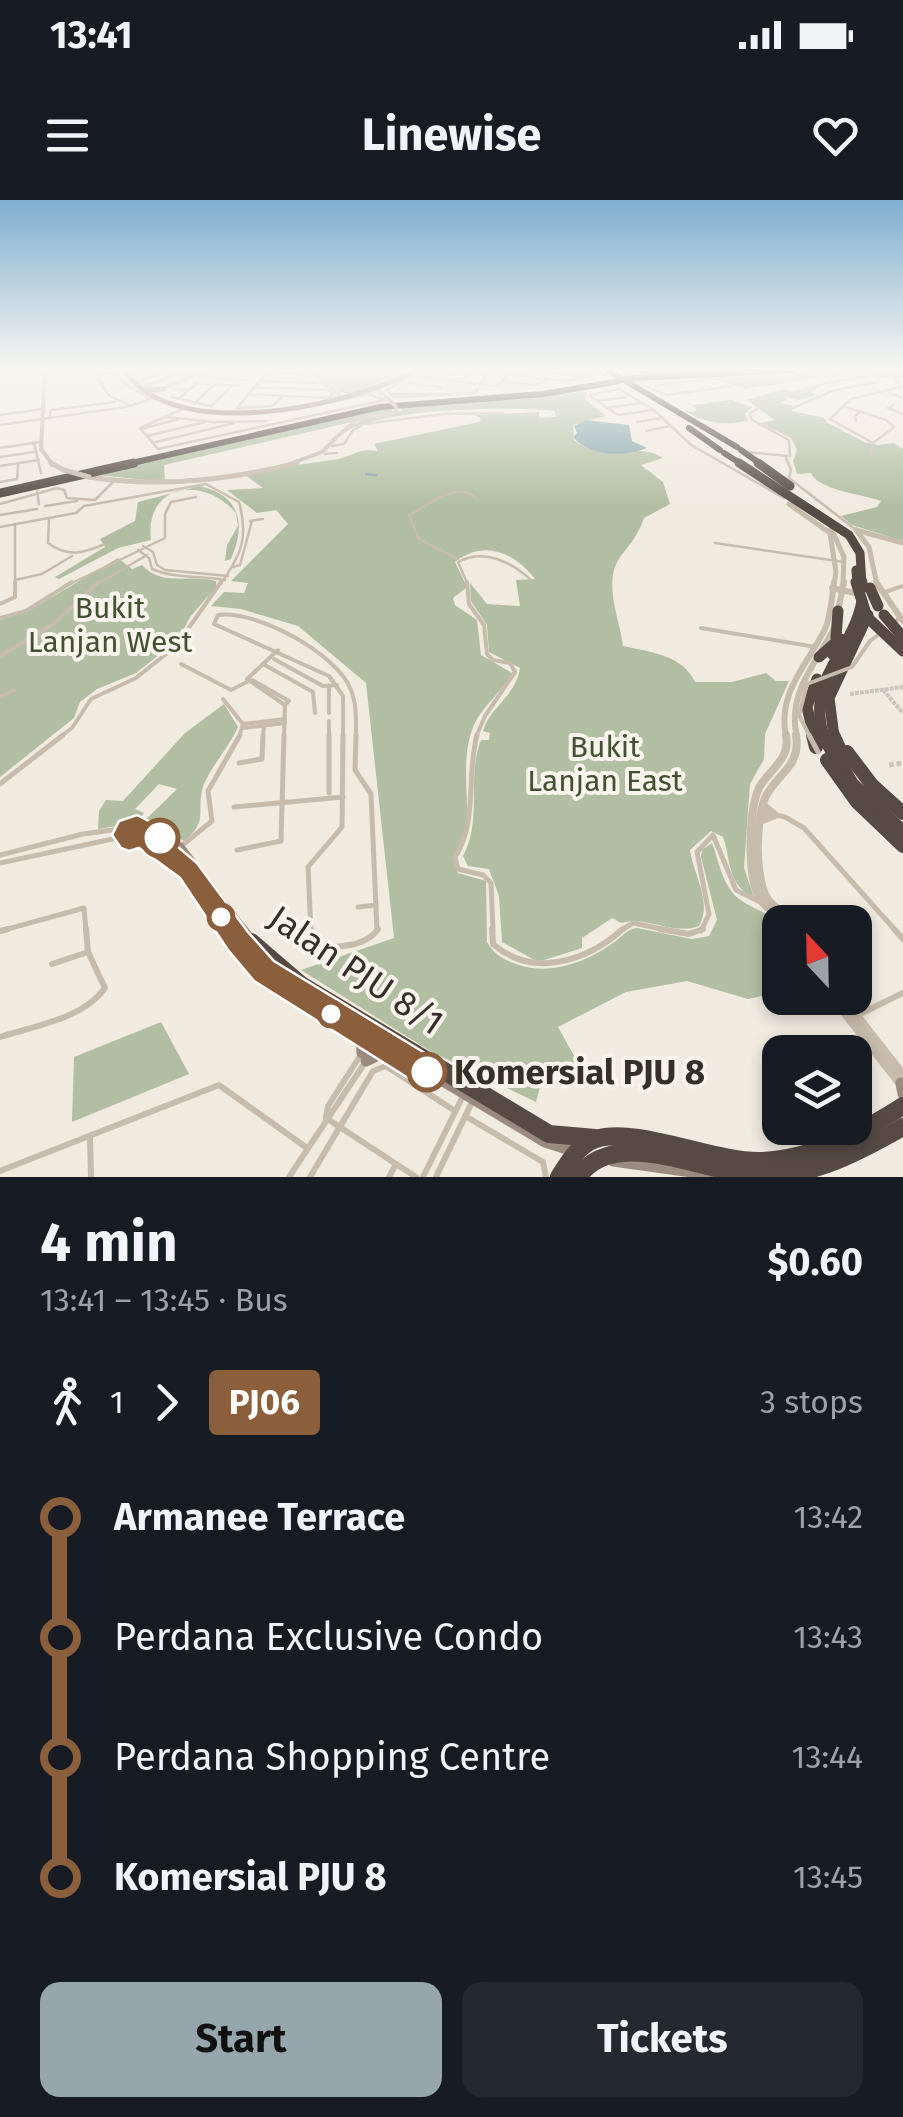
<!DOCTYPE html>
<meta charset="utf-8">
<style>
:root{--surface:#171b24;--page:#242831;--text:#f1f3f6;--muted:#9ea1a6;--accent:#95a7ad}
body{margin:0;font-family:"Fira Sans",sans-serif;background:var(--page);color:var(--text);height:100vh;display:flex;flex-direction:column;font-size:38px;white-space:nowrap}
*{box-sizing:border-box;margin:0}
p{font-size:32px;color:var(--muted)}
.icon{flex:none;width:55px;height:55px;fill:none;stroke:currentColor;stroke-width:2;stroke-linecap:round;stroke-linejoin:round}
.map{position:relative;height:977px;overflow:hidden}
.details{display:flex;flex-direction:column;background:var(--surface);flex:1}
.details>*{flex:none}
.badge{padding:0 20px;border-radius:8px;font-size:35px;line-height:65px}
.needle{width:65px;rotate:338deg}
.fabs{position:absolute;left:762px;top:705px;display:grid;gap:20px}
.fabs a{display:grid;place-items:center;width:110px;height:110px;border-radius:20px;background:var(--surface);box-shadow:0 5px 15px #0003;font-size:50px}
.map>.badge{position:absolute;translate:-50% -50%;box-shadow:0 0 0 5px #fff}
.legs{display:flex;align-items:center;gap:15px;height:110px;padding:0 40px;font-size:32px}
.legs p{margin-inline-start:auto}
.head{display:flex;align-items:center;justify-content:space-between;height:170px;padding:0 40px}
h1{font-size:55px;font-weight:700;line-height:75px}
.action{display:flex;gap:20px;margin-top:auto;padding:20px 40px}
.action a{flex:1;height:115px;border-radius:20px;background:var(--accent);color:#111;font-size:40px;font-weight:700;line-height:115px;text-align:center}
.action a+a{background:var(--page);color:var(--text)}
ul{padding:0 40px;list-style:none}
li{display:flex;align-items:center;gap:35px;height:120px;font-size:38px}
li i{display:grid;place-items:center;width:15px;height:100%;margin:0 12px;background:currentColor}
li i::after{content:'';width:25px;height:25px;margin:-12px;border:8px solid;border-radius:50%;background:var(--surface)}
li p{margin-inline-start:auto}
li:first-child i{background:linear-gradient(#0000 50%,currentColor 0)}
li:last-child i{background:linear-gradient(currentColor 50%,#0000 0)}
.status{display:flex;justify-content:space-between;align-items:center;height:70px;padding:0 50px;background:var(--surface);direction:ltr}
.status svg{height:28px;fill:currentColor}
header{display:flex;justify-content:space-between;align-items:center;height:130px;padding:0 40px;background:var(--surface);font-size:45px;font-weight:700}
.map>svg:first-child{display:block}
.green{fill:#b1bea1}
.water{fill:#82a4aa}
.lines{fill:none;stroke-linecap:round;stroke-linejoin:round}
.stream{stroke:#82a4aa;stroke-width:2.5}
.river{stroke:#82a4aa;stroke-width:4}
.pedestrian-tunnel-far1{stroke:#cbc5bb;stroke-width:4;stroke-dasharray:4 1;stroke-linecap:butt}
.pedestrian-tunnel{stroke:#cbc5bb;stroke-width:5;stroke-dasharray:5 2.5;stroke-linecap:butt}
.minor-far3{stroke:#c7bbac;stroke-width:2.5}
.minor-far2{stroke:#c7bbac;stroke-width:4}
.minor-far1{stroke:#c7bbac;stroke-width:5}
.minor{stroke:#c7bbac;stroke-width:6}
.tertiary-far4{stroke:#c7bbac;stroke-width:4}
.tertiary-far3{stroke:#c7bbac;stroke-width:5}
.tertiary-far2{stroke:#c7bbac;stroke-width:6}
.tertiary-far1{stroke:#c7bbac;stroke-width:8}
.tertiary{stroke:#c7bbac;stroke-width:10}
.secondary-far2{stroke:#9a8b7e;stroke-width:5}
.secondary-far1{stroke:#9a8b7e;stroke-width:9}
.secondary{stroke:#9a8b7e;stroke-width:11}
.motorway-far4{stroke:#564a43;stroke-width:6}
.motorway-far3{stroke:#564a43;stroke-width:9}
.motorway-far2{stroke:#564a43;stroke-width:11}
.motorway-far1{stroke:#564a43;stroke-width:14}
.motorway{stroke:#564a43;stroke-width:18}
.minor-bridge-far1{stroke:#c7bbac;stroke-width:4}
.minor-bridge{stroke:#c7bbac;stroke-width:5}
.tertiary-bridge-far1{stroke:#c7bbac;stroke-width:4}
.tertiary-bridge{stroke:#c7bbac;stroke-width:5}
.motorway-bridge-far3{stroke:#564a43;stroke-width:6}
.motorway-bridge-far2{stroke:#564a43;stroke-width:9}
.motorway-bridge-far1{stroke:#564a43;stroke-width:11}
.motorway-bridge{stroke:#564a43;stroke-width:18}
.line-1{fill:#8b5e3c;stroke:#fff;stroke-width:2.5}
.stop-1-dot{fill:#fff;stroke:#8b5e3c;stroke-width:5}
.labels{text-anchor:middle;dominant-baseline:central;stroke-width:8;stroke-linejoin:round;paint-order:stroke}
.park-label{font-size:30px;fill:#425131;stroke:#f8f4eb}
.near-street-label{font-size:35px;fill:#362f2a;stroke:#f8f4eb}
.near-stop-label{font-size:35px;font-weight:bold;fill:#362f2a;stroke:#f8f4eb;text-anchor:start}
</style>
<div class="status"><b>13:41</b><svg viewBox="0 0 49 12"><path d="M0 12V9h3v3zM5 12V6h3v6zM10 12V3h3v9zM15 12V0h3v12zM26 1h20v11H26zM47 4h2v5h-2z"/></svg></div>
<header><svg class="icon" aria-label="menu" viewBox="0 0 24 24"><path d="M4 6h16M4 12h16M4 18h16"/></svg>Linewise<svg class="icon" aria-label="heart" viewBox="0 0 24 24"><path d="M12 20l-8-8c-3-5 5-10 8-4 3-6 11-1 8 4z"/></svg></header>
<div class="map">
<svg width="903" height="977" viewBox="0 0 903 977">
<rect width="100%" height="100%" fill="#f0eadf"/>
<g class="green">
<path d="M318 170H412L350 194 340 192Z"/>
<path d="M816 170H869L745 189 713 178 641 179 787 176Z"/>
<path d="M819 183 823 184 811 192 818 195 798 200 789 198 780 203 792 205V211L825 218 826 222 864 242 878 245 894 243 903 249V341L852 325 841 316 877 307 881 301C862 294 818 290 811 273L797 274 793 261 797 250 791 238 760 223 775 220 747 200 785 189C798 196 807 187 819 183Z"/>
<path d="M587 192 585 199 606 216 573 225 574 240C604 265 638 240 663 258L641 265 663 282 670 304 644 318C637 338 630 343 619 359 603 384 620 420 623 446 650 452 683 455 695 482H732L766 473 776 481H789L765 534 764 559 750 584 744 668 754 697C727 686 731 659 723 637L711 631 690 650C693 674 713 703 699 726 674 736 646 715 621 723L612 718 582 738V748L538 762 502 742 499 696 489 669 468 666 463 656C483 620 466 578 481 540H489L490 533 483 531C490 507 516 496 520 468L489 452 487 425 471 401 470 383 487 404 520 406 516 380 535 379C515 353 484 339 455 362L467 387 453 398 455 405 477 420 481 455 512 473C500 495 481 506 472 530 461 560 469 599 467 631 466 648 447 653 458 673L486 681 487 742C495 756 505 760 519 765 551 776 590 761 617 740 625 734 626 730 637 728L692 739 709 736 717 720 701 657 702 650 712 643C719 661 722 685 739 699 751 708 768 713 781 722L780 792 748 799 687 781 626 792 558 827 586 877 545 868 536 902 430 851 301 770 394 738 366 483 298 426 241 409 211 406 224 392 244 393 248 383 231 381 288 324 276 310 257 313 227 290 263 288 245 275C275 268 303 264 332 260 350 258 358 247 378 251L374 244 479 222 481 219 475 215 539 212V218L556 217 555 211C503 206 384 208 342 233L363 219 402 211 400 205Z"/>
<path d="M731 200 752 207 745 214 748 221C724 225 706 224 685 211L694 212 697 209 691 206 694 205Z"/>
<path d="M392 206V213L164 265 165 282 88 274Z"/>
<path d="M200 286C241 296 246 324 231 359L225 361 227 345 238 326 236 313C204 275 144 283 151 340L118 348 59 379 55 377 105 347 100 339 135 321 138 302Z"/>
<path d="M118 358 132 369 142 365C162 387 189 374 216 381V387L190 417 179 439 136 473 97 489 80 502 74 518 0 577V420L27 412Z"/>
<path d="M224 504 238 527C229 548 207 571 202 590 197 615 208 621 184 641L164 630H148V624L142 623 177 589 159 584 135 609 144 613 136 623 98 629 99 611 106 600 123 601 185 533Z"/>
<path d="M161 822 189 874 72 922 74 857Z"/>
</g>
<path class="water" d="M586 220 629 225 632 241 647 248C623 257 590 257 573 237L577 233 574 226Z"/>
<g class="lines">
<g class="stream">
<path d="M636 172H649"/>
<path d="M366 274 376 275"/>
</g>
<path class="river" d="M598 170 605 175"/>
<g class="pedestrian-tunnel-far1">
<path d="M883 490 903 513"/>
<path d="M850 494 903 487"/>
</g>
<path class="pedestrian-tunnel" d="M889 565 903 563"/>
<g class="minor-far3">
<path d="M131 170 140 182 153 189"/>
<path d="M153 170 200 177"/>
<path d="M198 170H203"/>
<path d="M524 170 579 176"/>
<path d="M637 170 623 177 667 195 733 186"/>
<path d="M212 171 253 173"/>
<path d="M507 174 565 181 587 177 591 170"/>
<path d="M408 176 498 186 510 170"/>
<path d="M203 177 247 180"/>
<path d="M444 180 454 170"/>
<path d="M139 181 157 175"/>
<path d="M261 181 321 183"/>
<path d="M502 181 534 185 546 180"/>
<path d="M403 182 441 187"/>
<path d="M462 182 472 170"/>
<path d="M194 183 240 186"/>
<path d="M480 184 491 170"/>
<path d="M145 186 173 176"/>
<path d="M655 186 703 179"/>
<path d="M254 187 328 190"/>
<path d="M173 189 188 190"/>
<path d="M889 193 903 198"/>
<path d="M248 194 329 198 333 194 310 170"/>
<path d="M390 194 394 197 475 193 480 186"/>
<path d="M390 194H444"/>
<path d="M390 194 387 189 412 177"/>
<path d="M590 195 619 189 654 210 691 245 784 298"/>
<path d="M590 196 618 215 654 210"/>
<path d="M172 197 211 206 232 186"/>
<path d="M178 199 197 183"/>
<path d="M597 201 627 197"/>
<path d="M332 202 368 194 385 200"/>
<path d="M194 204 215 184"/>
<path d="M894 205 888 208 903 214"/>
<path d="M132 206 110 196 95 176 118 172 123 182 148 198"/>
<path d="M846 207 886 220 894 227 873 243 871 253"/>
<path d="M185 208 140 228 158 249 385 200"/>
<path d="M237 208 267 172 302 174"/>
<path d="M237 208 272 206 282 197"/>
<path d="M606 208 641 203"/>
<path d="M793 208 832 191 876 182"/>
<path d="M0 215 42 209"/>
<path d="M166 217 214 222 266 221"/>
<path d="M49 218 51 210 115 202"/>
<path d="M856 221 855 216 861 211"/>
<path d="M637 222 662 218"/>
<path d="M0 225 126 207 157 197"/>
<path d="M141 229 179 219"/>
<path d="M646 231 670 226"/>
<path d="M147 236 205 222"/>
<path d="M34 243 41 273"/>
<path d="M152 243 234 223"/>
<path d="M873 243 830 219 851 199 901 187 893 175"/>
<path d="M332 246 344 244 353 230 364 224 444 214 503 213"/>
<path d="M0 248 40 242"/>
<path d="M747 252 787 256"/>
<path d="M325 254 337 253"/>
<path d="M790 256 789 240 752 220 750 213C796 186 850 174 903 176"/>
<path d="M0 257 34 252"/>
<path d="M786 258 791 270 789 278 856 330"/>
<path d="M0 266 39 260"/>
<path d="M0 282 17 279 18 265"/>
<path d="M37 291 39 304"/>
<path d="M0 304 57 288 64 290 67 298 95 300 113 282"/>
<path d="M45 306 77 301"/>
<path d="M0 315 37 309"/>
<path d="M49 318 48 343C68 358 84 353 105 344"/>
<path d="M250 321 263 319"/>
<path d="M15 324V385"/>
<path d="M0 327 76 313 84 306 206 284 239 302C249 338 241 355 220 385"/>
<path d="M715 343 844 362"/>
<path d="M143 346 153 352 157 365 165 370 228 376"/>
<path d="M138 350 149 358 152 369C175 379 200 375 225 380"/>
<path d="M458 359 419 339 409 315C429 305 459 279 477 299"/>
<path d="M233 367 240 365 252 321"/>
<path d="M15 380 42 374 72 356"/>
<path d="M68 385 165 338V314L171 302 196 297"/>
<path d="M96 385 147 355"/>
<path d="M468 385 458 362C484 348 511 362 531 380"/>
</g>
<g class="minor-far2">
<path d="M467 382 469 404 484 425 487 454 493 460 510 463 515 472 485 516 476 537"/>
<path d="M0 404 15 397V382"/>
<path d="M0 418 26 411 72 382"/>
<path d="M701 428 816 447"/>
<path d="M278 450 247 479 285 505 284 537"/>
<path d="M0 456 52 425 99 382"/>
<path d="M274 459 323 486 337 485"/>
<path d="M181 464 231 490 247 482"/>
<path d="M263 464 313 492 315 513"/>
<path d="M252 480 289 501 285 505"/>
<path d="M329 487V513"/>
<path d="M0 497 14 490"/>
<path d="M223 499 243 524 239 537"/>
<path d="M329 521V537"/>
<path d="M243 524 285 519"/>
<path d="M243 528 285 523"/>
<path d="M60 537 72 528 91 499 136 478 176 446 221 382"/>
<path d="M263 537 264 525"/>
<path d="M343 537V496L329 476 214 424 218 415C255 409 338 454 351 490 357 505 356 521 356 537"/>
</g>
<g class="minor-far1">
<path d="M329 535V593"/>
<path d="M356 535 355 570 371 594 377 731"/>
<path d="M477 535C466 576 478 622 455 657L458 669 483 675 491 683 493 731"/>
<path d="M239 563 262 559 263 535"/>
<path d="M0 584 63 535"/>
<path d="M234 607 343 597"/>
<path d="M762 612 785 617 804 628 896 731"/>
<path d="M180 647 212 621 208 591 240 535"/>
<path d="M237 650 281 641 284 535"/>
<path d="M0 655 83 634 127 628"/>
<path d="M0 663 122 637"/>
<path d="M358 707 376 705"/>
<path d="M0 731 84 708 86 731"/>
<path d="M311 731 308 667 342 627 343 535"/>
<path d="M620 731 633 723 671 731"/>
<path d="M701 731 709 714 697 652 713 635 736 690 760 702"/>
</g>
<g class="minor">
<path d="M311 729 318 748C339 746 365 748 378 729"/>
<path d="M492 729 493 744C533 779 587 761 623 729"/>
<path d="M660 729 689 734 703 729"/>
<path d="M894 729 903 739"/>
<path d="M0 731 8 729"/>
<path d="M52 764 88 752"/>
<path d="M858 815 903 793"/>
<path d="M0 837C34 826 83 819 105 788L88 752 86 729"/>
<path d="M465 916 543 962 546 977"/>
<path d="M326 917 328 906 360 856"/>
<path d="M326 918 416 977"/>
<path d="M90 937 91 977"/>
<path d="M0 971 219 885 307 948"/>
<path d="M289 977 364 864"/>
<path d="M310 977 373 871 386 866 455 911"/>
<path d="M389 977 396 964"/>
<path d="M423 977 463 896"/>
<path d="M436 977 473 900"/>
</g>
<g class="tertiary-far4">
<path d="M45 170 41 249 53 265"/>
<path d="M315 170 341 197"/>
<path d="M375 189 390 200"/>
<path d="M152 193 209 170"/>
<path d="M333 240 359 218 395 213 396 207"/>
<path d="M287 265 322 252 336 238"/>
</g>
<g class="tertiary-far3">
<path d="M51 263 64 270"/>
<path d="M89 277C158 288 230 280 297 263"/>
<path d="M789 304 830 333 836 372 834 385"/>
<path d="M831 328 844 357 843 385"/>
<path d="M856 330 869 347 877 385"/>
<path d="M856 330 903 343"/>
</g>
<g class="tertiary-far2">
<path d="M876 382 903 421"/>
<path d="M832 388 860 394"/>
<path d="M838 411 844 382"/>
<path d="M786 537C777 493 806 467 825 429 831 415 832 397 834 382"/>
<path d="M797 537C786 494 816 464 834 428"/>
</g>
<g class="tertiary-far1">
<path d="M786 535C791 560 769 569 759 588 748 610 746 685 763 703 769 710 780 716 788 722"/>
<path d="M796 535C801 565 780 572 767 594 755 615 754 682 769 701 776 710 791 716 801 722"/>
<path d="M762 620 775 615 764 606"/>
</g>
<g class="tertiary">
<path d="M834 798 902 885"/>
<path d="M842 798 903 876"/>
</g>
<g class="secondary-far2">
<path d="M123 170C130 177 137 186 146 192 212 235 352 204 417 170"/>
<path d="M145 190 164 189"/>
</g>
<g class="secondary-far1">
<path d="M140 625 145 632 133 641 124 635 131 626Z"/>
<path d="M145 632 180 647 244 731"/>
<path d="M141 638 179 662 232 731"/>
</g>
<g class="secondary">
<path d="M230 729 264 770 289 789 545 942 576 952"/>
<path d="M242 729 251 741"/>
<path d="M361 834 362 853"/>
<path d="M366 861 383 853 393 854"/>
<path d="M901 883 903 894"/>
<path d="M613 961 713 975"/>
</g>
<g class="motorway-far4">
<path d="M607 170 737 247"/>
<path d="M634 178 792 170"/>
<path d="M689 228 720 250"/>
<path d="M741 250 762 265"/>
<path d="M724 253 743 265"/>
<path d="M123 265 380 207 543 194 603 184"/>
</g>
<g class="motorway-far3">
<path d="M739 263 849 335 860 353 862 385"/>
<path d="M758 263 790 286"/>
<path d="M0 293 134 263"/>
</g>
<g class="motorway-far2">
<path d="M862 382V388"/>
<path d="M838 411 836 437 843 440"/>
<path d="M819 457 836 442 839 445 833 455"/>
<path d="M814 537 807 507 817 479"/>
<path d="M824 537C805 477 852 454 862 401"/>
<path d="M834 537 829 498 868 415"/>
</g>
<g class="motorway-far1">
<path d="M813 535 816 547"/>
<path d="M823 535 852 584 903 632"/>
<path d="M833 535 846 563"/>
<path d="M847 552 872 585 903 613"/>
<path d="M827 560 857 602 903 646"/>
</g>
<path class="motorway" d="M251 742 301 785"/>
<g class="minor-bridge-far1">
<path d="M893 424 899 418 885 392 903 386"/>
<path d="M810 537 799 515 807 484 852 467 870 441 882 432"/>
</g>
<path class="minor-bridge" d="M809 535 818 552"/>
<path class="tertiary-bridge-far1" d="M390 200 396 207"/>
<path class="tertiary-bridge" d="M64 270 89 277"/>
<path class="motorway-bridge-far3" d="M603 184 634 178"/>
<path class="motorway-bridge-far2" d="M856 370 857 385"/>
<g class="motorway-bridge-far1">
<path d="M856 382 867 417 903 451"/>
<path d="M870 388 878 406"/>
<path d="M884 415 901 435 903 446"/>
</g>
<g class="motorway-bridge">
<path d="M301 785 549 934 595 938"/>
<path d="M559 977C568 963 579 944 596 939 637 926 715 963 762 961 814 959 860 933 903 906"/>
<path d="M578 977C617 922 710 977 767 976 816 975 861 951 903 927"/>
</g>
</g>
<linearGradient id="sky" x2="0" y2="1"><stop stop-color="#7faecf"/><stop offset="0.55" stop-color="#f8f6f1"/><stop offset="1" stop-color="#f8f6f1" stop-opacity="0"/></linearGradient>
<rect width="903" height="307" fill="url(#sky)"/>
<path class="line-1" d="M137 615 168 631 171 641 197 663 248 732 274 761 438 861 442 872 438 883 427 888 416 883 254 781 228 750 180 678 139 648 129 651 121 648 112 635 119 621Z"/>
<g class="stop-1-dot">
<circle cx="160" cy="638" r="18"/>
<circle cx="221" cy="717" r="12"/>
<circle cx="331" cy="814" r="12"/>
<circle cx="427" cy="872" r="18"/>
</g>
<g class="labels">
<g class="park-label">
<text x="110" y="408">Bukit<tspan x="110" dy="34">Lanjan West</tspan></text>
<text x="605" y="547">Bukit<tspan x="605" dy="34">Lanjan East</tspan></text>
</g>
<g class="near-street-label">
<text transform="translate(356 770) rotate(34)">Jalan PJU 8/1</text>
</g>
<g class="near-stop-label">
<text x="454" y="872">Komersial PJU 8</text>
</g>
</g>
</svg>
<div class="fabs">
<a><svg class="needle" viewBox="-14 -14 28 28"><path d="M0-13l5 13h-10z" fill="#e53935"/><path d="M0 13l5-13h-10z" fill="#9ea1a6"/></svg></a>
<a><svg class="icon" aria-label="layers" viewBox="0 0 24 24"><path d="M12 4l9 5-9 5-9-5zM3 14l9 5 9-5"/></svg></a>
</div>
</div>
<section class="details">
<div class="head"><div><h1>4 min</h1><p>13:41 – 13:45 · Bus</p></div><b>$0.60</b></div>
<div class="legs"><svg class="icon" aria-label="walk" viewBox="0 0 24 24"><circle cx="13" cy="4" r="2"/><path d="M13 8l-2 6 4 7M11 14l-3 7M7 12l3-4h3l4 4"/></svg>1<svg class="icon" aria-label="forward" viewBox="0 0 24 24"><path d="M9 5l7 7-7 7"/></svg><b class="badge" style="background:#8b5e3c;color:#fff">PJ06</b><p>3 stops</p></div>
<ul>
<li><i style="color:#8b5e3c"></i><b>Armanee Terrace</b><p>13:42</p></li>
<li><i style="color:#8b5e3c"></i><span>Perdana Exclusive Condo</span><p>13:43</p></li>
<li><i style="color:#8b5e3c"></i><span>Perdana Shopping Centre</span><p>13:44</p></li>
<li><i style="color:#8b5e3c"></i><b>Komersial PJU 8</b><p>13:45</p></li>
</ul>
<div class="action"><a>Start</a><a>Tickets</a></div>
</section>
